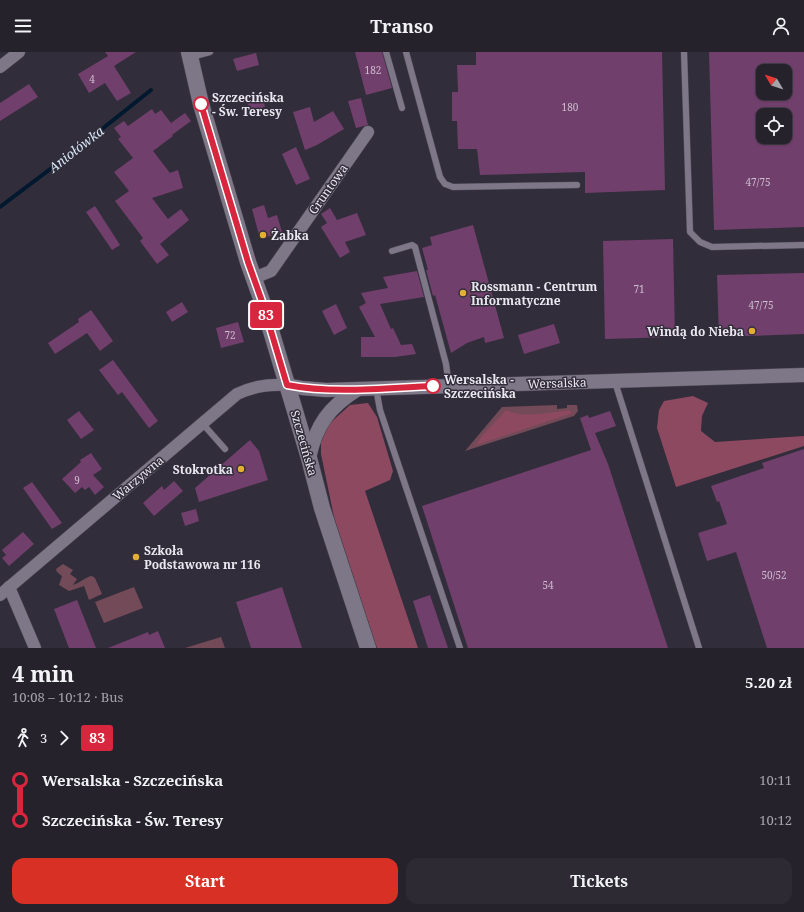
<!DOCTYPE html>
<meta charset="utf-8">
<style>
:root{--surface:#26222c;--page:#2e2a34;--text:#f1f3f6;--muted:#a4a4a9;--line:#423f48;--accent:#d93025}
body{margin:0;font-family:"Noto Serif",serif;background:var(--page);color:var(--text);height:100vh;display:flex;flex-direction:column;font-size:15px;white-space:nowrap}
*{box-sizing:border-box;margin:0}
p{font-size:13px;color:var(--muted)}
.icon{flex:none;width:22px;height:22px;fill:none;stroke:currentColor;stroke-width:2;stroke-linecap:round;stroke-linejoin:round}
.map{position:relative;height:596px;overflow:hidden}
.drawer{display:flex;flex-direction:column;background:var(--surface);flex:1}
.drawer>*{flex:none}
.badge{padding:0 8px;border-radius:3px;font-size:14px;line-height:26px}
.needle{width:26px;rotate:309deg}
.controls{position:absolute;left:756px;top:12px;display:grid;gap:8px}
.controls a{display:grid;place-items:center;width:36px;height:36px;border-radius:8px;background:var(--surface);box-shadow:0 1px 3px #0004,0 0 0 1px var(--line);font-size:20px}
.map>.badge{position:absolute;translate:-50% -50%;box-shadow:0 0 0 2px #fff}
.legs{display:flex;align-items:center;gap:6px;height:44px;padding:0 12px;font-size:13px}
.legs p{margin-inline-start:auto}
.headline{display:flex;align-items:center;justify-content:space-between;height:68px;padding:0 12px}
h1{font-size:22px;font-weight:700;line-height:30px}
.primary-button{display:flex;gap:8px;margin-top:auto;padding:8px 12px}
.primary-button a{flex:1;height:46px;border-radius:12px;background:var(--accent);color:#fff;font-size:16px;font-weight:700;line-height:46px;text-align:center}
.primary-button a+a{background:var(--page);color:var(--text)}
ul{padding:0 12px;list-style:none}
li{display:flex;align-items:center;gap:14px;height:40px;font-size:15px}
li i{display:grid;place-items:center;width:6px;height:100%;margin:0 5px;background:currentColor}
li i::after{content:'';width:10px;height:10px;margin:-5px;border:3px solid;border-radius:50%;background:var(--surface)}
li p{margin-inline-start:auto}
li:first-child i{background:linear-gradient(#0000 50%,currentColor 0)}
li:last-child i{background:linear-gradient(currentColor 50%,#0000 0)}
header{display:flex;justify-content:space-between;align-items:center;height:52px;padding:0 12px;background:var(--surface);font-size:18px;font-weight:700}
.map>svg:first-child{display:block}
.green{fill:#734a57}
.forest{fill:#8c4960}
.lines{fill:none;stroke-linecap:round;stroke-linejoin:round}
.stream{stroke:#00192f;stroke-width:4}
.building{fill:#713f6c;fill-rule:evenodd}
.service-casing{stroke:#504c58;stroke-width:7}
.minor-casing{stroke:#504c58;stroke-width:13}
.tertiary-casing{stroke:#504c58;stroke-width:15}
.secondary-casing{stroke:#504c58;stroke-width:17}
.service{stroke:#7d7787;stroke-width:6}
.minor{stroke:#7d7787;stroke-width:12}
.tertiary{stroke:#7d7787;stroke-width:14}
.secondary{stroke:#7d7787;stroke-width:16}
.line-1-casing{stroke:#fff;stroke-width:9}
.line-1{stroke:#d7263d;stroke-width:6}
.stop-1-dot{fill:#fff;stroke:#d7263d;stroke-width:2}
.poi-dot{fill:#e3ae34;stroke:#322d3b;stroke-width:1.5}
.labels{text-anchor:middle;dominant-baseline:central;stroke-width:3;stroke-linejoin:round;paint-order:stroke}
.number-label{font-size:10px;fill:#ccbdcf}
.stop-label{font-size:12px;font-weight:bold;fill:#eae7f0;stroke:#322d3b;text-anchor:start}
.street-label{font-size:12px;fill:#eae7f0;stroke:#322d3b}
.poi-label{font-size:12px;font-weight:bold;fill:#eae7f0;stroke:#322d3b;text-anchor:start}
.water-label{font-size:13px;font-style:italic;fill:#d6e6f3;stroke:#322d3b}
</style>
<header><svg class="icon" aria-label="menu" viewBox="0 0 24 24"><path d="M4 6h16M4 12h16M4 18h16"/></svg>Transo<svg class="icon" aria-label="person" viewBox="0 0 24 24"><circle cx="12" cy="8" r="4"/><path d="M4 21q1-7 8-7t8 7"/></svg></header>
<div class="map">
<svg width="804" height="596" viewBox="0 0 804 596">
<rect width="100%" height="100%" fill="#322d3b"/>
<g class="green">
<path d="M557 353V357L567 356V353H577L578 359 574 364 465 399 502 355Z"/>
<path d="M63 512 73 518 70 522 77 527 73 533C80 531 87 524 92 524L95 526 102 542 89 548 84 534 69 539 59 533 62 524 57 520 56 517Z"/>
<path d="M134 535 143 556 104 571 95 550Z"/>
<path d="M221 585 225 596H185Z"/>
</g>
<g class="forest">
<path d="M693 344 708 351 702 364 701 379 715 390 804 384V394L676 435 657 376 659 358 664 349Z"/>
<path d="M368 351 377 365 393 419 390 428 365 439 418 596H377L334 465 321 402V390L329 372 350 353Z"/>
<path d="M506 358C521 367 552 360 569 358L573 361 476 393 481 385Z"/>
</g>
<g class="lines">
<path class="stream" d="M0 155 82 93 151 38"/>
</g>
<g class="building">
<path d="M105 0H136L114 14 131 41 117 49 105 31 89 41 78 22 108 4Z"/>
<path d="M355 0H382L392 36 366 43Z"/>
<path d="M476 0H662L665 138 585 141V120L480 123 477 97H458L457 69H452V40H458L457 13H476Z"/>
<path d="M709 0H804V175L714 178ZM763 19H785V41H763ZM763 63H785V85H763Z"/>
<path d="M256 1 259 13 237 19 233 7Z"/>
<path d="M29 32 38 45 0 69V51Z"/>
<path d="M262 41 265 55H263V58L250 61 246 45Z"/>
<path d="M361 46 368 73 356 76 348 49Z"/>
<path d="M310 55 314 70 333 59 344 77 317 93 305 98 293 60Z"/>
<path d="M152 57 155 62 161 58 171 71 185 61 191 69 172 83 173 84 153 99 170 121 178 118 183 136 152 146 168 167 181 157 189 168 160 192 169 203 157 212 140 189 143 186 115 149 129 139 114 120 133 106 118 87 121 85 114 76 124 69 128 74Z"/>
<path d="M296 95 310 127 296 133 282 102Z"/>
<path d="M264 153 268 166 277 163 282 180 264 186 259 183 252 157Z"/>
<path d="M95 154 120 193 112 198 86 160Z"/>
<path d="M330 156 337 168 357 161 366 183 345 190 350 200 340 206 321 175 327 171 321 162Z"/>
<path d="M473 173 504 286 485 291 484 285 467 291 451 301 435 243 433 244 426 218H428L422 196 432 193 430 185Z"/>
<path d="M673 187 675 285 605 287 603 189Z"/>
<path d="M417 219 424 245 380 252 391 277 393 276 401 293 412 292 416 302 395 305H361V285H375L359 255 366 251 361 241 388 236 383 225Z"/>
<path d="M804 221V282L719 285 717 223Z"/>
<path d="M182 250 188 260 172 270 166 260Z"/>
<path d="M336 252 347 276 334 283 322 259Z"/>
<path d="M91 258 113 289 100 299 87 281 55 302 48 291 79 270 78 267Z"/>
<path d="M238 270 244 290 221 296 216 276Z"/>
<path d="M554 272 560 291 524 302 518 283Z"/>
<path d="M113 308 158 369 149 376 122 340 118 343 99 318Z"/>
<path d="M79 359 94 378 81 387 67 368Z"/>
<path d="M610 359 616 374 595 381 608 412 668 596H468L422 454 591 398 580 366 588 363 589 366Z"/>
<path d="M250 388 259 399 268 428 199 450 195 436Z"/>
<path d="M804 397V596H767L736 500 707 509 698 481 727 472 719 449 717 450 711 434 764 416 762 411Z"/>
<path d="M91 401 102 417 93 423 104 435 95 443 89 435 85 438 82 435 75 441 62 427 81 410 80 408Z"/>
<path d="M174 429 183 439 154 464 143 451 162 434 164 438Z"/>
<path d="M32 430 62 471 52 477 23 436Z"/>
<path d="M196 457 199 469 185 474 181 461Z"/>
<path d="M23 480 34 492 9 514 2 506 6 503 2 498Z"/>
<path d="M282 535 302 596H251L236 550Z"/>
<path d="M430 543 448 596H428L413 549Z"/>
<path d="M77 548 96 596H69L54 557Z"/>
<path d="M158 579 165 596H108L148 580 149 583Z"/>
</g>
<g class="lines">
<g class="service-casing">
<g id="service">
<path d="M386 0 402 56"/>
<path d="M406 0 440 125 445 132 453 135 577 133"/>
<path d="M684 0 690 180 700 190 712 195 804 193"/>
<path d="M191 5 210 0"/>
<path d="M392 199 412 193 415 195 446 312 449 334"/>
<path d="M615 330 699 596"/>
<path d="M376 336 380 358 460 596"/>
<path d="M202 371 225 397"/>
</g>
</g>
<g class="minor-casing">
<g id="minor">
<path d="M0 15 19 0"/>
<path d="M254 226 271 219 368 80"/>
<path d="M9 535 35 596"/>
<path d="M0 543 237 342C253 334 269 332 287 333"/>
</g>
</g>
<g class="tertiary-casing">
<g id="tertiary">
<path d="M287 333 302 336 326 338 804 323"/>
<path d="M309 406C316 373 329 355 358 337"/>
</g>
</g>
<g class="secondary-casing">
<path id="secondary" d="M189 0 201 52 248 210 263 252 309 406 322 456 368 596"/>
</g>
<use href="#service" class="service"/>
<use href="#minor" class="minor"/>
<use href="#tertiary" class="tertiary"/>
<use href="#secondary" class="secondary"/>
</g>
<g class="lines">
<g class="line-1-casing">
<path id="line-1" d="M201 52 248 210 263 252 287 333C333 342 386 336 433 334"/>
</g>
<use href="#line-1" class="line-1"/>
</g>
<g class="stop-1-dot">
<circle cx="201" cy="52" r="7"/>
<circle cx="433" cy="334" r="7"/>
</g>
<g class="poi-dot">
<circle cx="263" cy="183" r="4"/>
<circle cx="463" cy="241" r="4"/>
<circle cx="752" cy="279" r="4"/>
<circle cx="241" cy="417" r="4"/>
<circle cx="136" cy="505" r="4"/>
</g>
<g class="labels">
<g class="number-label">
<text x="373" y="18">182</text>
<text x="92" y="27">4</text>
<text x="570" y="55">180</text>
<text x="758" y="130">47/75</text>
<text x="639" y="237">71</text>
<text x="761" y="253">47/75</text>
<text x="230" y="283">72</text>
<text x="77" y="428">9</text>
<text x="774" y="523">50/52</text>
<text x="548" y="533">54</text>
</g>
<g class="stop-label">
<text x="212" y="45">Szczecińska<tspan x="212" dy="14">- Św. Teresy</tspan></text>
<text x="444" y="327">Wersalska -<tspan x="444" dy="14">Szczecińska</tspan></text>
</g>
<g class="street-label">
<text transform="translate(328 137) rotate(-55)">Gruntowa</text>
<text transform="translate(557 331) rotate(-2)">Wersalska</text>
<text transform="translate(304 391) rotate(74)">Szczecińska</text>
<text transform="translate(138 426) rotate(-40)">Warzywna</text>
</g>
<g class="poi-label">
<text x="271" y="183">Żabka</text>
<text x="471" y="234">Rossmann - Centrum<tspan x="471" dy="14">Informatyczne</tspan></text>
<text x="744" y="279" text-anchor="end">Windą do Nieba</text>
<text x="233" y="417" text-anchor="end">Stokrotka</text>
<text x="144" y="498">Szkoła<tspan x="144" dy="14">Podstawowa nr 116</tspan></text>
</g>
<g class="water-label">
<text transform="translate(76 97) rotate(-38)">Aniołówka</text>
</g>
</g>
</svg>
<div class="controls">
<a><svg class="needle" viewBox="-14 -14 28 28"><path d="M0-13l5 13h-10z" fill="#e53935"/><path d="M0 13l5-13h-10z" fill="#a4a4a9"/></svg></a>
<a><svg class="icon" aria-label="locate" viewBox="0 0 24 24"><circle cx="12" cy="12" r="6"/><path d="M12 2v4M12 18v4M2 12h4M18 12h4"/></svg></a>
</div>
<b class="badge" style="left:266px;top:263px;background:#d7263d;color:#fff">83</b>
</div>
<section class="drawer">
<div class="headline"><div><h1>4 min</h1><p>10:08 – 10:12 · Bus</p></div><b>5.20 zł</b></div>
<div class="legs"><svg class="icon" aria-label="walk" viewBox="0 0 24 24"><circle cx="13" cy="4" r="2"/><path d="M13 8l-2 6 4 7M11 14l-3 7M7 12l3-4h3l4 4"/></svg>3<svg class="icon" aria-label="forward" viewBox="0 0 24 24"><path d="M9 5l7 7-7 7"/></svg><b class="badge" style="background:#d7263d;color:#fff">83</b></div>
<ul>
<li><i style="color:#d7263d"></i><b>Wersalska - Szczecińska</b><p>10:11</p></li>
<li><i style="color:#d7263d"></i><b>Szczecińska - Św. Teresy</b><p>10:12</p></li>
</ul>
<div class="primary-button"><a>Start</a><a>Tickets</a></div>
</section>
